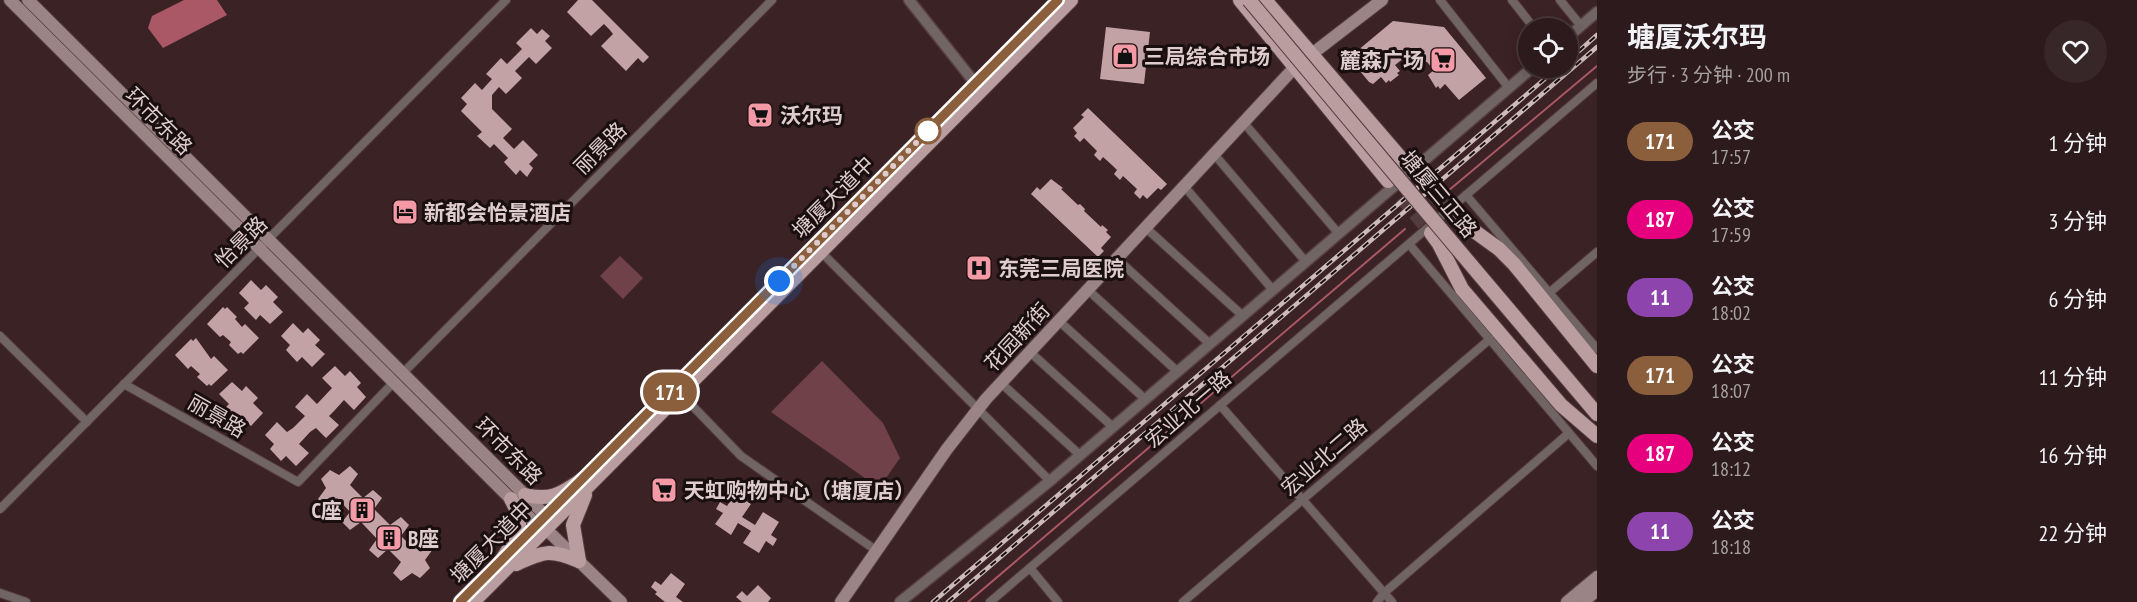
<!DOCTYPE html>
<html lang="zh">
<meta charset="utf-8">
<style>
:root{--surface:#2c1a1c;--page:#382729;--text:#f1f3f6;--muted:#a6a1a3;--line:#48383b}
body{margin:0;font-family:"PT Sans Narrow","Noto Sans SC",sans-serif;background:var(--page);color:var(--text);height:100vh;display:flex;flex-direction:column;font-size:22px;white-space:nowrap}
*{box-sizing:border-box;margin:0}
p{font-size:20px;color:var(--muted)}
.icon{flex:none;width:33px;height:33px;fill:none;stroke:currentColor;stroke-width:2;stroke-linecap:round;stroke-linejoin:round}
.map{position:relative;flex:1;overflow:hidden}
.side{display:flex;flex-direction:column;background:var(--surface);width:540px}
.side>*{flex:none}
.badge{padding:0 12px;border-radius:20px;font-size:21px;line-height:39px}
.buttons{position:absolute;left:1518px;top:18px;display:grid;gap:12px}
.buttons a{display:grid;place-items:center;width:60px;height:60px;border-radius:50%;background:var(--surface);box-shadow:0 3px 15px #0003,0 0 0 2px var(--line);font-size:30px}
.you{position:absolute;width:30px;height:30px;margin:-15px;border:4px solid #fff;border-radius:50%;background:#1a73e8;box-shadow:0 0 0 9px #1a73e833}
.map>.badge{position:absolute;translate:-50% -50%;box-shadow:0 0 0 3px #fff}
.round{display:grid;place-items:center;flex:none;width:63px;height:63px;border-radius:32px;background:var(--page)}
.headline{display:flex;align-items:center;justify-content:space-between;height:102px;padding:0 30px}
h1{font-size:28px;font-weight:700;line-height:45px}
ul{padding:0;list-style:none}
li{display:flex;align-items:center;gap:18px;height:78px;padding:0 30px}
li div{flex:1}
li b{display:block;font-size:22px}
li em{font-style:normal}
li .badge{min-width:66px;font-weight:700;text-align:center}
main{display:flex;flex:1;min-height:0}
.map>svg:first-child{display:block}
.green{fill:#704148}
.water{fill:#aa5865}
.lines{fill:none;stroke-linecap:round;stroke-linejoin:round}
.stream{stroke:#aa5865;stroke-width:2}
.building{fill:#c3a2a5}
.primary-tunnel{stroke:#533c3e;stroke-width:14;stroke-dasharray:14 7;stroke-linecap:butt}
.minor-casing{stroke:#553d40;stroke-width:10}
.tertiary-casing{stroke:#553d40;stroke-width:13}
.secondary-casing{stroke:#553d40;stroke-width:14}
.primary-casing{stroke:#553d40;stroke-width:16}
.minor{stroke:#716465;stroke-width:8}
.tertiary{stroke:#716465;stroke-width:10}
.secondary{stroke:#9a8486;stroke-width:12}
.primary{stroke:#b99d9f;stroke-width:14}
.rail-casing{stroke:#cdbabc;stroke-width:4.5}
.rail{stroke:#1a0f10;stroke-width:2;stroke-dasharray:7;stroke-linecap:butt}
.primary-bridge-casing{stroke:#553d40;stroke-width:16;stroke-linecap:butt}
.primary-bridge{stroke:#b99d9f;stroke-width:14}
.line-casing{stroke:#fff;stroke-width:14}
.line{stroke:#8b5e3c;stroke-width:9}
.walk{stroke:#deccce;stroke-width:6;stroke-dasharray:0 10.8}
.stop-dot{fill:#fff;stroke:#8b5e3c;stroke-width:3}
.labels{text-anchor:middle;dominant-baseline:central;stroke-width:6;stroke-linejoin:round;paint-order:stroke}
.poi-label{font-size:21px;font-weight:bold;fill:#deccce;stroke:#1a0f10;text-anchor:start}
.street-label{font-size:21px;fill:#deccce;stroke:#1a0f10}
</style>
<main>
<div class="map">
<svg width="1597" height="602" viewBox="0 0 1597 602">
<rect width="100%" height="100%" fill="#3b2225"/>
<g class="green">
<path d="M620 256 643 278 623 299 600 276Z"/>
<path d="M822 361 883 423 900 458 879 488 771 412Z"/>
</g>
<path class="water" d="M184 0H217L227 15 163 48 148 28 152 16Z"/>
<g class="lines">
<g class="stream">
<path d="M1448 191 1597 66"/>
<path d="M968 602 1405 229"/>
</g>
</g>
<g class="building">
<path d="M578 0H592L649 57 643 63 638 58 626 71 601 46 613 34 609 29 604 24 591 36 567 12Z"/>
<path d="M1393 21 1444 27 1486 78 1459 100 1445 84 1440 89 1438 86 1436 88 1428 75 1434 70 1427 62 1404 58 1395 65 1400 71 1397 73 1399 75 1390 82 1389 80 1386 83 1381 77 1373 84 1369 82 1355 65 1357 51Z"/>
<path d="M1106 27 1150 32 1144 84 1100 79Z"/>
<path d="M531 28 537 34 542 29 550 36 545 41 552 48 536 64 529 57 515 71 522 78 506 94 499 87 492 95V109L512 129 503 138 514 149 523 140 538 155 529 164 533 168 527 177 520 170 516 175 504 162 508 158 494 144 490 148 477 136 482 132 461 111 467 104 461 98 475 83 482 90 492 79 486 74 501 58 507 64 522 49 516 43Z"/>
<path d="M1088 108 1167 184 1161 190 1158 188 1147 199 1143 195 1140 199 1134 193 1137 189 1123 176 1120 180 1114 174 1117 170 1113 166 1103 157 1100 161 1094 155 1097 151 1084 138 1080 142 1074 136 1077 133 1073 128 1084 117 1081 115Z"/>
<path d="M1051 179 1063 188 1061 189 1078 205 1080 204 1085 209 1084 211 1101 227 1102 225 1108 230 1106 232 1111 237 1101 248 1104 251 1098 257 1031 194 1037 187 1040 190Z"/>
<path d="M251 280 261 290 266 285 278 297 273 302 283 312 270 324 260 315 256 320 244 308 249 303 239 293Z"/>
<path d="M223 307 225 309 227 307 237 317 235 319 242 327 245 324 259 338 243 354 241 352 238 354 229 345 231 342 223 335 220 337 207 324Z"/>
<path d="M293 323 303 333 308 328 320 340 315 345 325 354 312 367 302 357 297 362 286 350 290 345 281 336Z"/>
<path d="M196 338 211 359 214 356 228 370 211 386 209 384 207 386 197 377 200 374 191 366 188 369 175 355 191 339 193 341Z"/>
<path d="M335 366 345 376 350 371 361 383 357 387 366 397 354 410 344 400 334 411 329 416 339 425 326 438 316 428 310 432 299 444 309 453 296 466 286 456 281 461 270 449 274 444 265 435 277 422 287 432 293 428 305 416 295 407 307 394 317 404 332 388 322 378Z"/>
<path d="M232 382 242 391 246 386 258 398 253 403 263 413 251 426 241 416 236 421 224 409 229 404 219 394Z"/>
<path d="M350 466 358 474 350 485 363 498 373 490 382 498 374 509 390 525 401 517 409 525 401 536 414 549 425 541 433 549 425 560 430 568 420 578 412 573 401 581 393 573 401 562 388 549 378 558 369 550 377 539 361 522 350 530 342 522 350 512 341 502 337 498 326 507 318 499 326 488 321 479 330 470 339 475Z"/>
<path d="M735 494 751 504 742 517 755 525 763 512 779 522 771 535 777 539 773 546 766 541 759 553 743 543 751 531 738 523 731 535 715 524 723 513 716 509 720 502 727 506Z"/>
<path d="M671 573 685 584 676 597 683 602H665L655 594 657 592 651 587 655 581 661 585Z"/>
<path d="M758 585 771 598 768 602H742L736 597 742 591 747 596Z"/>
</g>
<g class="lines">
<g class="primary-tunnel">
<path d="M1406 164 1452 215"/>
<path d="M1388 181 1431 233"/>
</g>
<g class="minor-casing">
<g id="minor">
<path d="M1440 0 1509 88"/>
<path d="M1512 0 1534 28"/>
<path d="M1560 0 1581 26"/>
<path d="M1244 123 1339 234"/>
<path d="M1214 154 1306 262"/>
<path d="M1184 186 1273 290"/>
<path d="M1466 195 1597 349"/>
<path d="M1146 228 1243 316"/>
<path d="M1409 244 1597 466"/>
<path d="M821 252 1050 481"/>
<path d="M1117 259 1210 344"/>
<path d="M1088 290 1178 372"/>
<path d="M1549 293 1597 252"/>
<path d="M1059 321 1145 399"/>
<path d="M0 336 87 422"/>
<path d="M1030 352 1113 427"/>
<path d="M403 373 772 0"/>
<path d="M1001 383 1080 455"/>
<path d="M124 384 298 482 394 382"/>
<path d="M681 394 741 456 877 551"/>
<path d="M1220 405 1392 602"/>
<path d="M0 509 506 0"/>
<path d="M1030 568 1058 602"/>
<path d="M0 593 26 602"/>
<path d="M990 602 1597 83"/>
<path d="M1183 602 1490 339"/>
<path d="M1377 602 1384 593 1569 433"/>
</g>
</g>
<g class="tertiary-casing">
<g id="tertiary">
<path d="M909 0 975 83"/>
<path d="M1568 37 1597 12"/>
<path d="M900 602 1050 481 1532 68"/>
</g>
</g>
<g class="secondary-casing">
<g id="secondary">
<path d="M10 0 537 525 546 529 621 602"/>
<path d="M28 0 546 516V529"/>
<path d="M841 602 947 449 986 399 1295 67 1382 0"/>
<path d="M1567 602 1597 577"/>
<path d="M1583 602 1597 590"/>
</g>
</g>
<g class="primary-casing">
<g id="primary">
<path d="M1240 0 1388 181"/>
<path d="M1265 0 1406 164"/>
<path d="M1452 215 1499 249 1514 264 1597 366"/>
<path d="M1431 233 1439 244 1462 289 1561 405 1597 436"/>
<path d="M1461 253 1597 414"/>
<path d="M525 495C553 501 560 494 583 479"/>
<path d="M501 561C517 536 527 527 511 499"/>
<path d="M579 561 573 525 585 495"/>
<path d="M516 564C545 551 550 549 579 561"/>
<path d="M460 602 477 585"/>
<path d="M473 602 1071 0"/>
</g>
</g>
<use href="#minor" class="minor"/>
<use href="#tertiary" class="tertiary"/>
<use href="#secondary" class="secondary"/>
<use href="#primary" class="primary"/>
<g class="rail-casing">
<g id="rail">
<path d="M1579 51 1597 35"/>
<path d="M933 602 1554 71"/>
<path d="M948 602 1597 47"/>
</g>
</g>
<use href="#rail" class="rail"/>
<g class="primary-bridge-casing">
<path id="primary-bridge" d="M1249 0 1461 253"/>
</g>
<use href="#primary-bridge" class="primary-bridge"/>
</g>
<g class="lines">
<g class="line-casing">
<path id="line" d="M460 602 1058 0"/>
</g>
<use href="#line" class="line"/>
<path class="walk" d="M779 281 928 131"/>
</g>
<defs>
<g id="shop-square" transform="scale(1.35)"><rect x="-9" y="-9" width="18" height="18" rx="4" fill="#f49aa6" stroke="#1a0f10"/><path d="M-5-2.5h2.3a2.7 3.5 0 0 1 5.4 0H5L5.5 6h-11ZM-1.5-2.5h3a1.5 2.3 0 0 0-3 0Z" fill="#111"/></g>
<g id="supermarket-square" transform="scale(1.35)"><rect x="-9" y="-9" width="18" height="18" rx="4" fill="#f49aa6" stroke="#1a0f10"/><path d="M-6-5.5h2.5l.6 2H6L4.5 2H-2.5L-4.4-4H-6ZM-1.5 3.2a1.3 1.3 0 1 0 .1 0ZM3 3.2a1.3 1.3 0 1 0 .1 0Z" fill="#111"/></g>
<g id="hotel-square" transform="scale(1.35)"><rect x="-9" y="-9" width="18" height="18" rx="4" fill="#f49aa6" stroke="#1a0f10"/><path d="M-6-4.5h1.5V1H6V5H4.5V3h-9V5H-6ZM-4 0a1.8 1.8 0 1 1 3.6 0ZM.5 0V-2.5h3Q6-2.5 6 0Z" fill="#111"/></g>
<g id="hospital-square" transform="scale(1.35)"><rect x="-9" y="-9" width="18" height="18" rx="4" fill="#f49aa6" stroke="#1a0f10"/><path d="M-5-5h3v3.5h4V-5h3V5h-3V1.5h-4V5h-3Z" fill="#111"/></g>
<g id="building-square" transform="scale(1.35)"><rect x="-9" y="-9" width="18" height="18" rx="4" fill="#f49aa6" stroke="#1a0f10"/><path d="M-4-6H4V6H1V3H-1V6H-4ZM-2.5-4.3h1.7v1.8h-1.7ZM.8-4.3h1.7v1.8H.8ZM-2.5-1h1.7V.8h-1.7ZM.8-1h1.7V.8H.8Z" fill="#111"/></g>
</defs>
<g fill-rule="evenodd">
<use href="#shop-square" x="1125" y="56"/>
<use href="#supermarket-square" x="1443" y="60"/>
<use href="#supermarket-square" x="760" y="115"/>
<use href="#hotel-square" x="405" y="212"/>
<use href="#hospital-square" x="979" y="268"/>
<use href="#supermarket-square" x="664" y="490"/>
<use href="#building-square" x="362" y="510"/>
<use href="#building-square" x="389" y="538"/>
</g>
<circle class="stop-dot" cx="928" cy="131" r="12"/>
<g class="labels">
<g class="poi-label">
<text x="1144" y="56">三局综合市场</text>
<text x="1424" y="60" text-anchor="end">麓森广场</text>
<text x="780" y="115">沃尔玛</text>
<text x="424" y="212">新都会怡景酒店</text>
<text x="998" y="268">东莞三局医院</text>
<text x="684" y="490">天虹购物中心（塘厦店）</text>
<text x="342" y="510" text-anchor="end">C座</text>
<text x="408" y="538">B座</text>
</g>
<g class="street-label">
<text transform="translate(159 121) rotate(45)">环市东路</text>
<text transform="translate(600 148) rotate(-45)">丽景路</text>
<text transform="translate(1439 194) rotate(50)">塘厦三正路</text>
<text transform="translate(833 197) rotate(-45)">塘厦大道中</text>
<text transform="translate(241 242) rotate(-45)">怡景路</text>
<text transform="translate(1017 337) rotate(-47)">花园新街</text>
<text transform="translate(1188 409) rotate(-41)">宏业北一路</text>
<text transform="translate(217 416) rotate(30)">丽景路</text>
<text transform="translate(509 451) rotate(45)">环市东路</text>
<text transform="translate(1324 457) rotate(-41)">宏业北二路</text>
<text transform="translate(491 542) rotate(-45)">塘厦大道中</text>
</g>
</g>
</svg>
<div class="buttons">
<a><svg class="icon" aria-label="locate" viewBox="0 0 24 24"><circle cx="12" cy="12" r="6"/><path d="M12 2v4M12 18v4M2 12h4M18 12h4"/></svg></a>
</div>
<div class="you" style="left:779px;top:281px"></div>
<b class="badge" style="left:670px;top:392px;background:#8b5e3c;color:#fff">171</b>
</div>
<section class="side">
<div class="headline"><div><h1>塘厦沃尔玛</h1><p>步行 · 3 分钟 · 200 m</p></div><a class="round"><svg class="icon" aria-label="heart" viewBox="0 0 24 24"><path d="M12 20l-8-8c-3-5 5-10 8-4 3-6 11-1 8 4z"/></svg></a></div>
<ul>
<li><span class="badge" style="background:#8b5e3c;color:#fff">171</span><div><b>公交</b><p>17:57</p></div><em>1 分钟</em></li>
<li><span class="badge" style="background:#e6007e;color:#fff">187</span><div><b>公交</b><p>17:59</p></div><em>3 分钟</em></li>
<li><span class="badge" style="background:#8e44ad;color:#fff">11</span><div><b>公交</b><p>18:02</p></div><em>6 分钟</em></li>
<li><span class="badge" style="background:#8b5e3c;color:#fff">171</span><div><b>公交</b><p>18:07</p></div><em>11 分钟</em></li>
<li><span class="badge" style="background:#e6007e;color:#fff">187</span><div><b>公交</b><p>18:12</p></div><em>16 分钟</em></li>
<li><span class="badge" style="background:#8e44ad;color:#fff">11</span><div><b>公交</b><p>18:18</p></div><em>22 分钟</em></li>
</ul>
</section>
</main>
